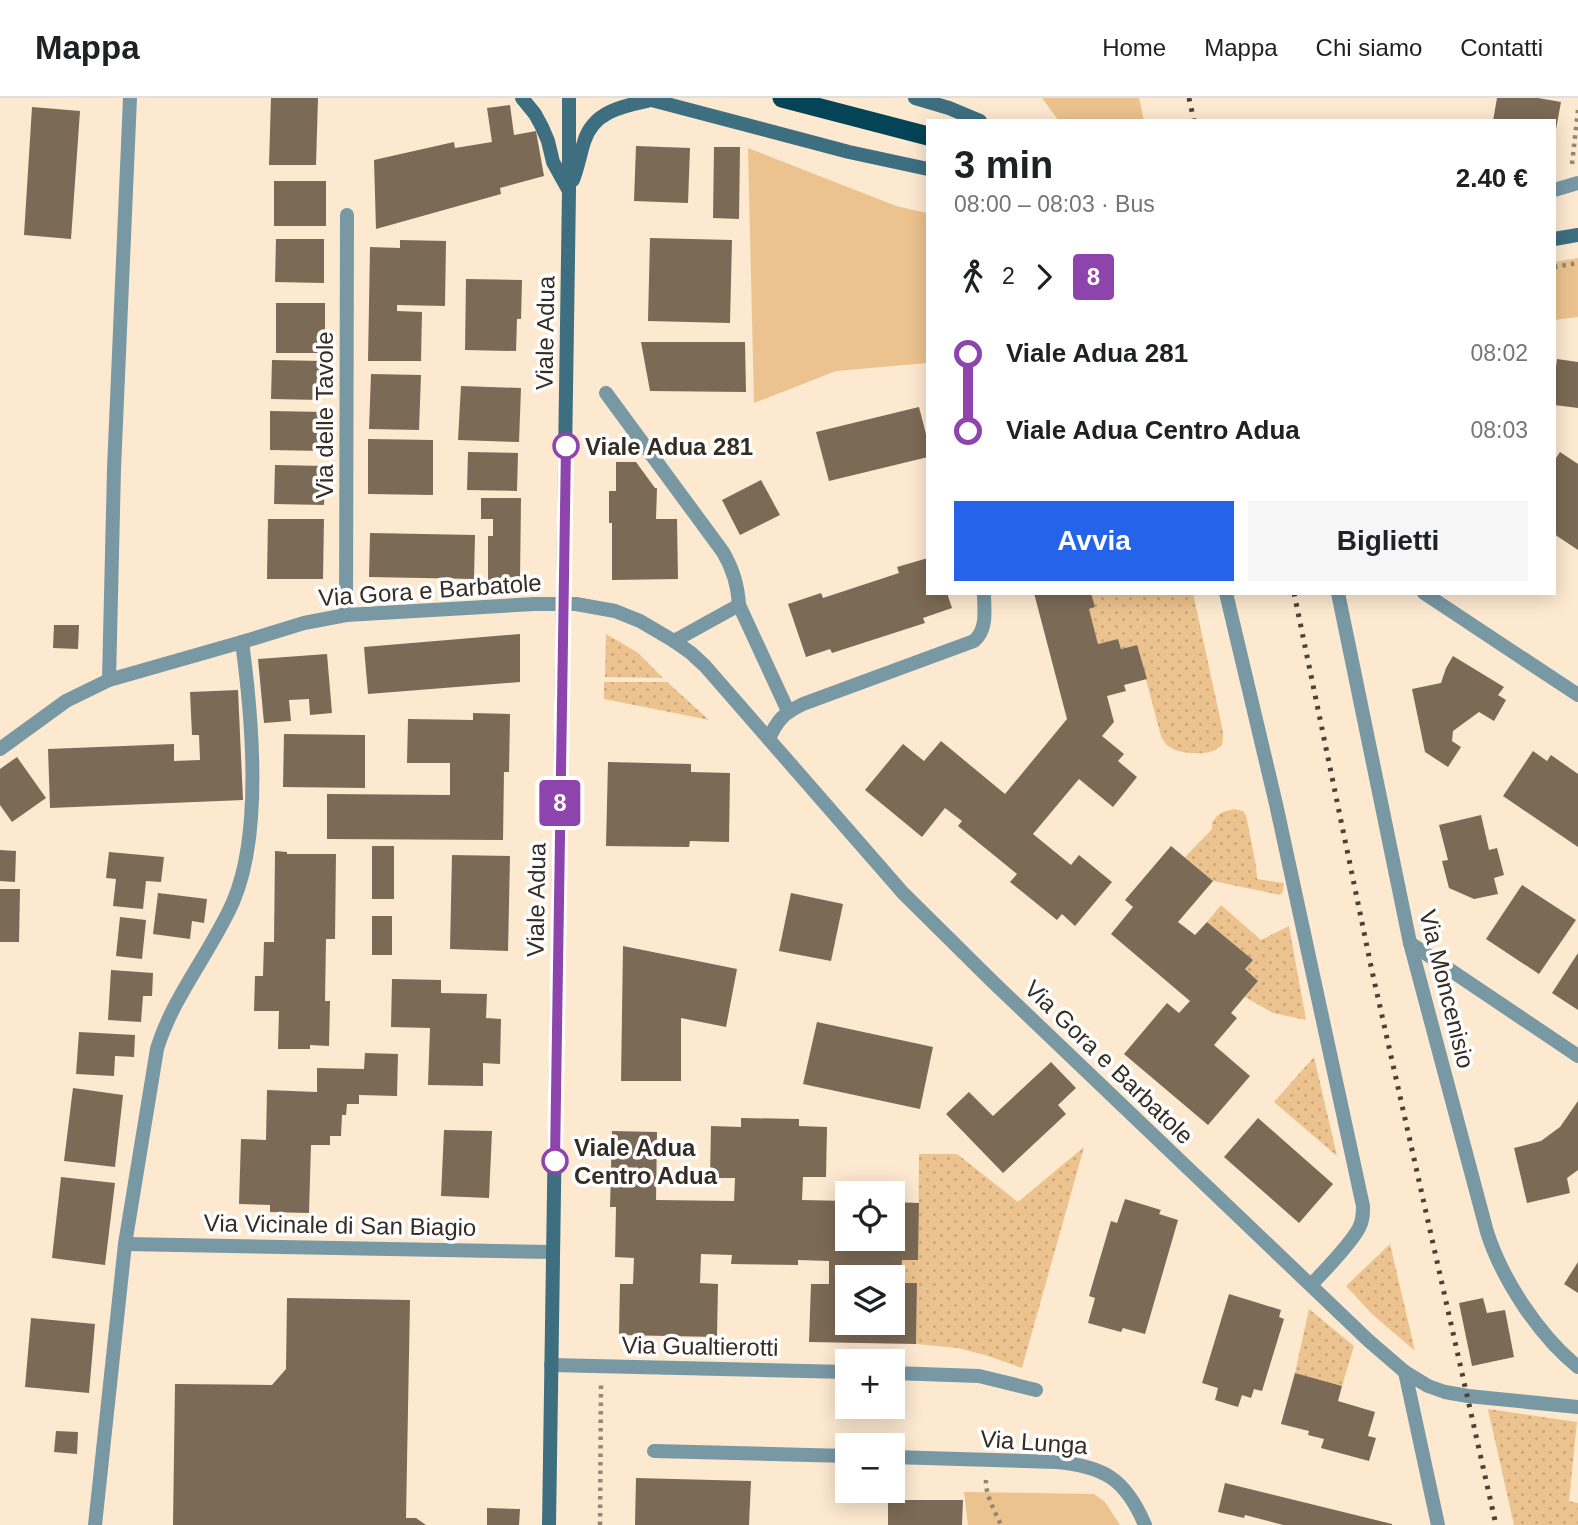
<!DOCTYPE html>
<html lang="it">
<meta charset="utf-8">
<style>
:root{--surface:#fff;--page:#f6f6f6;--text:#202124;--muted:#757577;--line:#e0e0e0;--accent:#2563eb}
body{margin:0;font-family:Arial,sans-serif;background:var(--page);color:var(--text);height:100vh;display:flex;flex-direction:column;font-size:26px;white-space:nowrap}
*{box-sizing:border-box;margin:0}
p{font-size:23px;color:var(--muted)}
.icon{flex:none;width:38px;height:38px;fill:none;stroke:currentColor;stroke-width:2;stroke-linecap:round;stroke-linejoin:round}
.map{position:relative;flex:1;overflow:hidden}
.panel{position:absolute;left:926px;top:21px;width:630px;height:476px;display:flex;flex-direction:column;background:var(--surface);border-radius:0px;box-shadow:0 4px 18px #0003}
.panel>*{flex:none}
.badge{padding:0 14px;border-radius:5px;font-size:24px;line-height:46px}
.buttons{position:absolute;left:835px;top:1083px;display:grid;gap:14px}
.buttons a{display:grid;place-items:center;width:70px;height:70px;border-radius:0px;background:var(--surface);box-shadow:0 4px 18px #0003;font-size:35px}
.map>.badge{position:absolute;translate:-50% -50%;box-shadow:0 0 0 4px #fff}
.legs{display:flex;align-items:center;gap:10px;height:77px;padding:0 28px;font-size:23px}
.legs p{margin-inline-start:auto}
.overview{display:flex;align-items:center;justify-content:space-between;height:119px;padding:0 28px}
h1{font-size:38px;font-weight:700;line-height:52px}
.cta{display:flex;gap:14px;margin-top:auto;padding:14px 28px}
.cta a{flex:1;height:80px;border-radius:0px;background:var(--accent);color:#fff;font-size:28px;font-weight:700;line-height:80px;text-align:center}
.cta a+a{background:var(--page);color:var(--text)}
ul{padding:0 28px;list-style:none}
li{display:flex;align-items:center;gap:24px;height:77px;font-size:26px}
li i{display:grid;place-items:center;width:10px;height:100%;margin:0 9px;background:currentColor}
li i::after{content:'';width:18px;height:18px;margin:-9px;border:5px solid;border-radius:50%;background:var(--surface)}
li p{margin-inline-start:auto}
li:first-child i{background:linear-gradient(#0000 50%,currentColor 0)}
li:last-child i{background:linear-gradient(currentColor 50%,#0000 0)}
header{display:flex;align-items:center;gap:42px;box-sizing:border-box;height:98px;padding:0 35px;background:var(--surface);border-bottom:2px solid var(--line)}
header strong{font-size:33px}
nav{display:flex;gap:38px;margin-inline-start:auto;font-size:24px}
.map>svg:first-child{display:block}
.grass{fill:url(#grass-dots)}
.park{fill:#ecc38e}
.building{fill:#7b6a55;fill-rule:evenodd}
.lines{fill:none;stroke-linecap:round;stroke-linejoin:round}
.path{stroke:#948776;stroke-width:4.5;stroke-dasharray:3.5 5;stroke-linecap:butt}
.minor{stroke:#7898a4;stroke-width:14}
.secondary{stroke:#3d6f80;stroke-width:14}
.trunk{stroke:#044456;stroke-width:19}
.rail{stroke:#4b4237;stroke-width:5;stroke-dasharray:3.5 7;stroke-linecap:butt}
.line-1-casing{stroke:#fff;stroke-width:16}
.line-1{stroke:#8e44ad;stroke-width:10}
.stop-1-dot{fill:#fff;stroke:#8e44ad;stroke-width:3.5}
.labels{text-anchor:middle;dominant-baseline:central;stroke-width:7;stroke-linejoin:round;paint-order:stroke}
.street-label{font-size:24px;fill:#352d24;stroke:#fff}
.stop-label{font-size:24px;font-weight:bold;fill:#352d24;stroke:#fff;text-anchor:start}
</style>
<header>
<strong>Mappa</strong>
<nav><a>Home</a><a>Mappa</a><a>Chi siamo</a><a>Contatti</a></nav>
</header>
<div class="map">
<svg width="1578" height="1427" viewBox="0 0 1578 1427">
<defs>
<pattern id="grass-dots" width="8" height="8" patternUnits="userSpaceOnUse" patternTransform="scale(1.75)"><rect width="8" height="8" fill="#ecc38e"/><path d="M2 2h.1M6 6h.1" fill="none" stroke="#cba87a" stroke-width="1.8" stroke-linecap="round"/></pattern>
</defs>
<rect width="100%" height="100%" fill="#fde9d0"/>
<g class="grass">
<path d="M1091 495H1193L1223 634C1223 638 1223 643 1222 646 1215 659 1184 656 1173 651 1167 648 1164 644 1161 638L1137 547 1121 551 1118 541 1098 546 1089 511 1095 509Z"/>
<path d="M606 536 637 554 663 580 605 579Z"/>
<path d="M604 584H667L709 622 604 601Z"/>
<path d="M1234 711 1243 713 1246 717 1256 768 1257 781 1284 785 1283 793 1280 797 1213 783 1185 759 1212 731V725L1217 718 1223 714Z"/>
<path d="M1221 807 1261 842 1289 828 1306 922 1273 915 1245 899 1258 883 1245 871 1253 862 1207 824Z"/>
<path d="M1314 959 1337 1058 1274 1004Z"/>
<path d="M1084 1049 1022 1270 988 1258 958 1250 916 1246 917 1185H901L902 1162 918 1161 919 1056H957L1018 1104Z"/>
<path d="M1390 1146 1415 1253 1373 1217 1346 1188Z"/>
<path d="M1309 1211 1354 1248 1342 1288 1295 1275Z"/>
<path d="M1488 1311 1577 1324 1569 1403 1578 1405V1427H1514Z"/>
</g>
<g class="park">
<path d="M1042 0H1139L1144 23H1059Z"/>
<path d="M748 50 896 108 927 115V265L836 273 754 305Z"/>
<path d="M1578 160V219L1554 222V164Z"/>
<path d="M964 1394 1094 1396 1105 1404 1120 1427H968Z"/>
</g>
<g class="building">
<path d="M271 0H318L316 67H269Z"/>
<path d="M1497 0H1538L1561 4 1555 37H1554V23H1493Z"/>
<path d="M510 7 514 37 536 33 544 78 500 90 501 96 376 131 374 62 454 44 455 50 492 44 487 10Z"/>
<path d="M32 9 80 13 71 141 24 137Z"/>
<path d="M636 48 690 50 688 105 634 103Z"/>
<path d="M714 49H740L739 121 713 120Z"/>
<rect x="274" y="83" width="52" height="45"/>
<path d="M650 140 732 142 730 225 648 223Z"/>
<path d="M276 141H324V185L275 184Z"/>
<path d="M400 142 446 143 445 208 397 207V213L422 214 421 263H368L370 149 400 150Z"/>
<path d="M466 181 522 182 521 221H517L516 253 465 252Z"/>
<rect x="276" y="205" width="49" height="50"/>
<path d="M641 244H745L746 294 650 293Z"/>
<path d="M1557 261 1578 264V310L1554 307V284Z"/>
<path d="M272 262 322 263 321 302 271 301Z"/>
<path d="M371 276 421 277 419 332 369 331Z"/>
<path d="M461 288 521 290 519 344 458 342Z"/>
<path d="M919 309 928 344V359L829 383 816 334Z"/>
<path d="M270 313 324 314 323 353 270 352Z"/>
<path d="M368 341 433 342V397L368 396Z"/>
<path d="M468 354 518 355 517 393 467 392Z"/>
<path d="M1560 354 1578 366V452L1554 436V363Z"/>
<path d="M616 364H636L655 390H657L656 421H677L678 481 612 482V425H609V393H616Z"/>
<path d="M275 367 325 368 324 407 274 406Z"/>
<path d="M761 382 780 417 740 437 722 402Z"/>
<path d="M481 400H521L520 483H488V438H493V421H481Z"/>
<path d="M268 421H324L323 481H267Z"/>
<path d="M370 435 475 437 474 481 369 479Z"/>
<path d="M928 460V495H947L952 510 923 520 925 525 832 555 830 551 806 559 788 506 821 495 823 500 899 475 897 469Z"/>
<path d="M1034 495H1091L1095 509 1089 511 1098 546 1118 541 1121 551 1137 547 1147 581 1124 587 1126 593 1107 598 1114 624 1102 638 1124 656 1118 663 1137 679 1113 709 1079 681 1033 736 1071 767 1079 757 1112 784 1075 828 1062 816 1057 822 1010 784 1017 776 958 728 962 723 945 710 922 739 865 692 903 646 924 663 941 643 1005 696 1067 621Z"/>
<path d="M54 527H79L78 551 53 550Z"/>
<path d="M520 536V584L368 596 364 549Z"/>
<path d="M327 556 332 615 310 617 309 601 289 602 291 623 264 625 258 561Z"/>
<path d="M1453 558 1504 589 1498 597 1506 602 1494 623 1479 614 1453 633 1452 643 1461 649 1448 669 1425 654 1412 591 1441 585 1446 570Z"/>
<path d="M238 592 243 702 50 710 48 651 174 646V663L200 662 199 637H192L190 594Z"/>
<path d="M473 615 510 616 509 674H504L503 742 327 741V696L450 697V665H407L408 621 473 622Z"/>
<path d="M284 636 365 637V690L283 689Z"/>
<path d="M1533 653 1547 663 1551 657 1578 676V749L1503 698Z"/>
<path d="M17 659 46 700 12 724 0 707V671Z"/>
<path d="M608 664 691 666V674L730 675 729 744 690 743 689 749 606 748Z"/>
<path d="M1481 717 1489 752 1497 750 1504 777 1494 780 1498 796 1474 801 1449 790 1442 763 1448 762 1439 727Z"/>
<rect x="372" y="748" width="22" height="53"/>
<path d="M1171 748 1213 783 1178 824 1195 837 1207 824 1253 862 1245 871 1258 883 1231 915 1237 920 1214 947 1250 978 1208 1027 1124 956 1167 905 1179 915 1190 903 1111 836 1133 809 1125 802Z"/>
<path d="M0 752 16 753 15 784 0 783Z"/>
<path d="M275 753 287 754V756H336L335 841H326L325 903H330L329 948 310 947V951H278L279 913H254L255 878H263L264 844H274Z"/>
<path d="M109 754 164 759 161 784 146 783 143 811 113 808 116 781 106 780Z"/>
<path d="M452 757 510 758 508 853 450 851Z"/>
<path d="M1522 787 1576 822 1539 876 1486 841Z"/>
<path d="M0 791H20L19 844H0Z"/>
<path d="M158 795 207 801 204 825 192 823 190 841 153 836Z"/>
<path d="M791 795 843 806 831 863 779 853Z"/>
<rect x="372" y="818" width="20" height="39"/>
<path d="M120 819 146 822 142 861 116 858Z"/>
<path d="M623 848 737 871 726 929 681 920V983H621Z"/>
<path d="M1578 855V912L1552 895Z"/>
<path d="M111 872 153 875 152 898H143L141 924 108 922Z"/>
<path d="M392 881 441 882V895L487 896 486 920 501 921 500 966 483 965V988L428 987 430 930 391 929Z"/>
<path d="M817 924 933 949 920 1011 803 986Z"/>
<path d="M79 934 135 937 134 959 115 958 114 978 76 976Z"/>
<path d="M365 955 398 956 397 998 359 997V1006H347L346 1017H342L341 1038H330V1047H311L309 1115 270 1114V1107L239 1106 241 1041 266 1042 267 992 317 994V970L364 971Z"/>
<path d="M1051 964 1076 990 1058 1007 1066 1016 1003 1075 946 1016 969 994 993 1018Z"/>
<path d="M73 990 123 997 115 1069 64 1063Z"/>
<path d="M1578 1003V1072L1567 1080 1570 1095 1527 1105 1514 1050 1541 1043 1560 1029Z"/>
<path d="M741 1020 799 1021V1028L827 1029 826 1079H803L802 1102 847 1103V1141H892V1104L919 1105 918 1162H902L901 1185H917L916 1246 809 1244 811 1186H829V1163L798 1162V1167L731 1166 732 1157 701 1156 700 1185 718 1186 717 1239 619 1237 620 1186H633L634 1160 615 1159 616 1109H610L612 1033 657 1034 656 1102 734 1103 735 1080H710L711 1028 741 1029ZM847 1180H892V1225H847Z"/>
<path d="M1258 1020 1333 1086 1299 1125 1224 1059Z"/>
<path d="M444 1032 492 1033 489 1100 441 1098Z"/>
<path d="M61 1079 115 1085 105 1167 52 1160Z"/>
<path d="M1125 1101 1161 1112 1159 1116 1178 1122 1145 1236 1123 1230 1121 1234 1088 1225 1095 1200 1089 1198 1111 1123 1117 1125Z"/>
<path d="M1578 1164V1195L1564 1186Z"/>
<path d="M1229 1196 1281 1212 1279 1219 1284 1221 1262 1293 1254 1291 1251 1300 1242 1297 1238 1309 1215 1302 1218 1290 1202 1285Z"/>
<path d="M287 1200 410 1202 406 1420H416L426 1427H173L175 1286 272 1287 286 1271Z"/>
<path d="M1483 1200 1487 1215 1505 1212 1514 1259 1472 1268 1459 1205Z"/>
<path d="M31 1220 95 1226 89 1295 25 1289Z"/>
<path d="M1295 1275 1342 1288 1338 1303 1375 1314 1368 1338 1376 1340 1369 1363 1321 1350 1324 1341 1308 1337 1309 1333 1281 1326Z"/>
<path d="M56 1333 78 1334 77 1356 54 1354Z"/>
<path d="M636 1380 751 1383 749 1427H635Z"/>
<path d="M1225 1385 1392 1426V1427H1283L1245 1417 1244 1420 1218 1414Z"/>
<path d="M888 1402H963L962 1427H888Z"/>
<path d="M487 1410 520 1411 519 1427H487Z"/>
</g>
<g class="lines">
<g class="path">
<path d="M1572 66 1578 12"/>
<path d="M1554 169 1578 165"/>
<path d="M986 1382C985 1396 995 1414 1001 1427"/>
<path d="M600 1427 601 1287"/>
</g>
<g class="minor">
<path d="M1554 92 1578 85"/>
<path d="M606 295 723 454C733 471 738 487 739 507L674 543"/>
<path d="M1226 495 1276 706 1363 1108C1363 1116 1363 1123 1359 1130 1350 1147 1325 1172 1311 1187"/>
<path d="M1338 495 1410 845 1487 1134C1502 1181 1539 1238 1578 1269"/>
<path d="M1424 495 1578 597"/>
<path d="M739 507 788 613"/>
<path d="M346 517 347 117"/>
<path d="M109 582 114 371 130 0"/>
<path d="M769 641C777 622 784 615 803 606L974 543C988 531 984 512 984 495"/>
<path d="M0 651 66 603 109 582 242 544 304 525 346 517 534 506H576L615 513 640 523 674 543 691 555 705 568 903 795 994 885 1369 1243 1405 1274 1428 1288 1445 1294 1468 1298 1578 1309"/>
<path d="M1410 845 1578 958"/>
<path d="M125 1146 553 1154"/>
<path d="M551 1267 847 1274"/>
<path d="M1405 1274 1438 1427"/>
<path d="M892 1275 979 1278 1036 1292"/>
<path d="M654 1353 847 1358"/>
<path d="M892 1359 1056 1364C1105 1368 1126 1382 1145 1427"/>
<path d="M95 1427 125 1146 157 951C173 898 211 854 233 804 263 735 252 618 242 544"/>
</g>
<g class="secondary">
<path d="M522 0 535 16 542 29 548 43 553 64 568 91"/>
<path d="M644 0 849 54 928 71"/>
<path d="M915 0 949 10 980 23"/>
<path d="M573 82C578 69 580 57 584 44 593 13 623 8 651 2"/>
<path d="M1554 141 1578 137"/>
<path d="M549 1427 569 93V0"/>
</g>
<path class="trunk" d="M782 0 928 38"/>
<g class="rail">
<path d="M1189 0 1194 23"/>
<path d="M1294 495 1372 873 1496 1427"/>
</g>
</g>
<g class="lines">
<g class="line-1-casing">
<path id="line-1" d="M555 1063 566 348"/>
</g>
<use href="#line-1" class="line-1"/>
</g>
<g class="stop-1-dot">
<circle cx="566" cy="348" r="12"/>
<circle cx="555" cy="1063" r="12"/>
</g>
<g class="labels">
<g class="street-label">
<text transform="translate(545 235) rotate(-89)">Viale Adua</text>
<text transform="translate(324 317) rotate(-90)">Via delle Tavole</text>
<text transform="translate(430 492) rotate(-4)">Via Gora e Barbatole</text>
<text transform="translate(536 802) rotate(-89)">Viale Adua</text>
<text transform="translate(1447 891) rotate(76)">Via Moncenisio</text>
<text transform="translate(1109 964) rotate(44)">Via Gora e Barbatole</text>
<text transform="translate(340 1127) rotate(1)">Via Vicinale di San Biagio</text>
<text transform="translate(700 1248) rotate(1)">Via Gualtierotti</text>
<text transform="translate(1034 1344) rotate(4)">Via Lunga</text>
</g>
<g class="stop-label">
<text x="585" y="348">Viale Adua 281</text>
<text x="574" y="1049">Viale Adua<tspan x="574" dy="28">Centro Adua</tspan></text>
</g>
</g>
</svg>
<div class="buttons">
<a><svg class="icon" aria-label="locate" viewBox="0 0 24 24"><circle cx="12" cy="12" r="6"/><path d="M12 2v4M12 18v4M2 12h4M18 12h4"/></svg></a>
<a><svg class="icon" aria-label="layers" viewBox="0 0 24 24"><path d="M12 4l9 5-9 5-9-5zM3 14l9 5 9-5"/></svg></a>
<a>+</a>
<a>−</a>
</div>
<b class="badge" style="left:560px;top:705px;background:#8e44ad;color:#fff">8</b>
<section class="panel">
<div class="overview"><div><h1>3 min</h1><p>08:00 – 08:03 · Bus</p></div><b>2.40 €</b></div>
<div class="legs"><svg class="icon" aria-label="walk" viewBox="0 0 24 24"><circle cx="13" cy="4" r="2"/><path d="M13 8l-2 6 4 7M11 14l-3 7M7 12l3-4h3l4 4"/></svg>2<svg class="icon" aria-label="forward" viewBox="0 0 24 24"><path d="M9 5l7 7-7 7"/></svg><b class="badge" style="background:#8e44ad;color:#fff">8</b></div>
<ul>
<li><i style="color:#8e44ad"></i><b>Viale Adua 281</b><p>08:02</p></li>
<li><i style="color:#8e44ad"></i><b>Viale Adua Centro Adua</b><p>08:03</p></li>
</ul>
<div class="cta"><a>Avvia</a><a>Biglietti</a></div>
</section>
</div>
